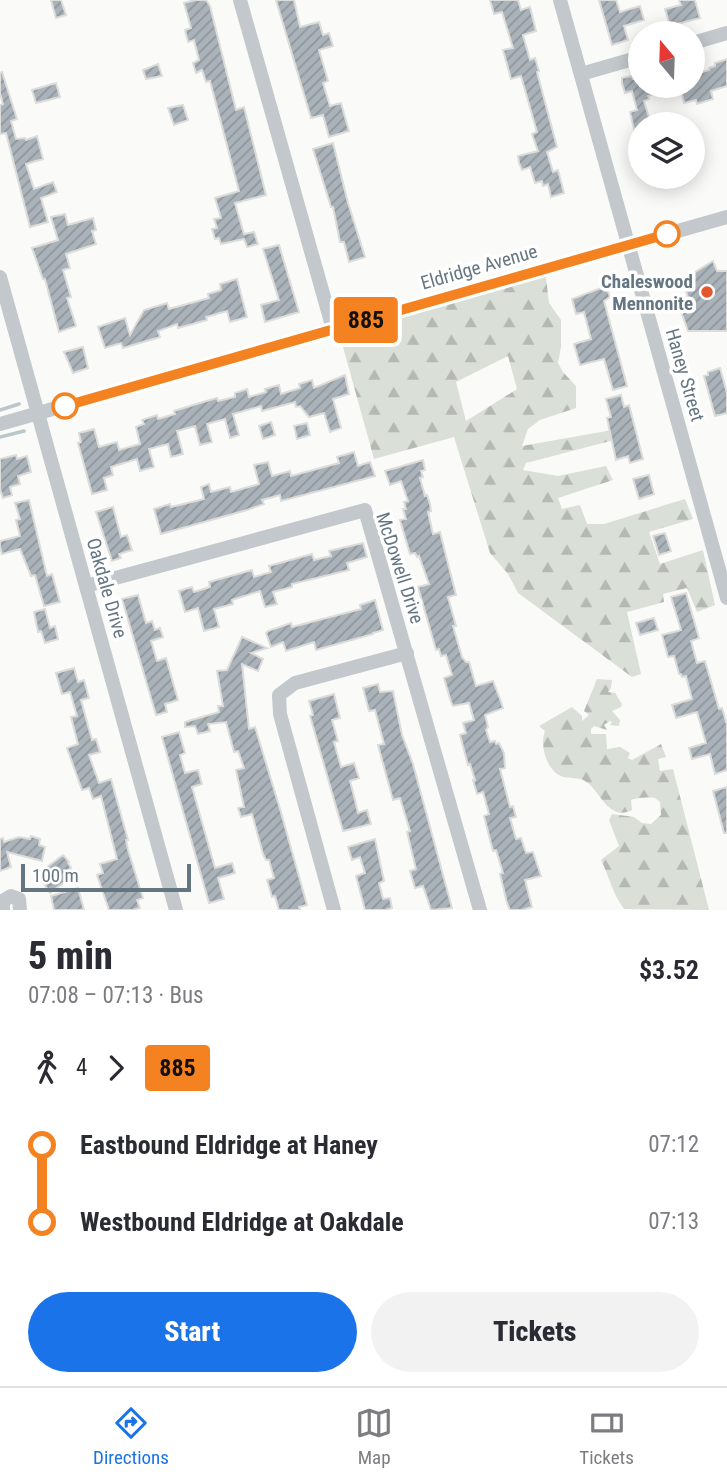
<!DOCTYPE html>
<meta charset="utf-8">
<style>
:root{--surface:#fff;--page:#f2f2f3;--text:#2b2b33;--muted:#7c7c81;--line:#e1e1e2;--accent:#1a73e8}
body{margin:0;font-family:"Roboto Condensed",sans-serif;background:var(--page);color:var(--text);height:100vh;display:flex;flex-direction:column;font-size:26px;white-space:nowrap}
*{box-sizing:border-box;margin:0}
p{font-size:23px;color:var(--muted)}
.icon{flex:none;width:38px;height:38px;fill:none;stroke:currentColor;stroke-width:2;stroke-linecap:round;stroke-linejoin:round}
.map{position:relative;height:910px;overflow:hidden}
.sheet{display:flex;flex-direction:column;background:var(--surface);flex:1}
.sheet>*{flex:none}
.badge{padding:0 14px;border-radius:5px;font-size:24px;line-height:46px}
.needle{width:46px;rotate:341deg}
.buttons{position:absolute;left:628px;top:21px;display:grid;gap:14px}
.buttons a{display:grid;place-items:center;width:77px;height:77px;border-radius:50%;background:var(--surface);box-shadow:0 4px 18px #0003;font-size:35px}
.scale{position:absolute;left:21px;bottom:18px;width:170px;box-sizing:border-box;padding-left:7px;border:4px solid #657683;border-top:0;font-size:19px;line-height:24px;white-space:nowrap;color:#657683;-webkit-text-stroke:5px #fff;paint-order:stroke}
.map>.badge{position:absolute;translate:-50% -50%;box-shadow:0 0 0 4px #fff}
.legs{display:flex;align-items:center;gap:10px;height:77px;padding:0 28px;font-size:23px}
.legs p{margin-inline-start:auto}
.overview{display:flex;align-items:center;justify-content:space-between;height:119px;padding:0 28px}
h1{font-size:38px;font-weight:800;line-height:52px}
.button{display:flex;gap:14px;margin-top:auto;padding:14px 28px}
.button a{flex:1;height:80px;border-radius:42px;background:var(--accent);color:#fff;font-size:28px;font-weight:800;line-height:80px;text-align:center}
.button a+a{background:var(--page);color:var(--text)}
ul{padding:0 28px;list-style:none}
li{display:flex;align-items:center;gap:24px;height:77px;font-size:26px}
li i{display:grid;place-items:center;width:10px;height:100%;margin:0 9px;background:currentColor}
li i::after{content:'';width:18px;height:18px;margin:-9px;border:5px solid;border-radius:50%;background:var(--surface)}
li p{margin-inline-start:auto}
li:first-child i{background:linear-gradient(#0000 50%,currentColor 0)}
li:last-child i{background:linear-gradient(currentColor 50%,#0000 0)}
.dock{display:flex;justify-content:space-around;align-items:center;height:98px;border-top:2px solid var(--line);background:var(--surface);font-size:19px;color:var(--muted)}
.dock a{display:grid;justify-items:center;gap:4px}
.dock .selected{color:var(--accent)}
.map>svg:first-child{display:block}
.forest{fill:url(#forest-firs);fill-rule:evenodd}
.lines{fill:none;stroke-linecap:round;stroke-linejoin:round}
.stream{stroke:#bbc7cb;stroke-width:3.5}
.building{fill:url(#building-hatch);stroke:#dcdcda;stroke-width:2}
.minor{stroke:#c3c8cc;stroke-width:14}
.line-1-casing{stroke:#fff;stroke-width:16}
.line-1{stroke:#f58220;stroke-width:10}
.stop-1-dot{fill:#fff;stroke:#f58220;stroke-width:3.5}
.poi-dot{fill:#e4572e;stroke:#fff;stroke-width:2.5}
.labels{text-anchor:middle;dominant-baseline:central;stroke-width:7;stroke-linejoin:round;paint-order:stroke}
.street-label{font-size:19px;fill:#657683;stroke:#fff}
.poi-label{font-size:19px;font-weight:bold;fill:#657683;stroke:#fff;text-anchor:end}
</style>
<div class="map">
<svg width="727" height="910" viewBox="0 0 727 910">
<defs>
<pattern id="forest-firs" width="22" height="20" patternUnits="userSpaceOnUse" patternTransform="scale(1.75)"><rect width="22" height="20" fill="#dadfd7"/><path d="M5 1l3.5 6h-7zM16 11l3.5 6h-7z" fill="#b4b9b4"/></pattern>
<pattern id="building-hatch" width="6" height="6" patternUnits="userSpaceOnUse" patternTransform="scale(1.75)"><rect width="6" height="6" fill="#aab3b9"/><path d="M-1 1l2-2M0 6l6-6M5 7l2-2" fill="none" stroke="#8e969c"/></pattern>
</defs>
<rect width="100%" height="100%" fill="#fafaf8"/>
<g class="forest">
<path d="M546 277 549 303 561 320V347L558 363 563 372 576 386V408L540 420 528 429 522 446 618 429V439L526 463 523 470 558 476 606 466 613 480 558 498 562 509 580 505 587 524H604L685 499 693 519 649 532 660 564 703 550 715 605 697 612 687 588 663 594 664 602 627 612 641 674 632 677 518 593 508 574 490 553 454 437 374 459 338 329ZM508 356 517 389 466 421 456 382Z"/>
<path d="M597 679 612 680 611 688 608 692 615 693 622 704 621 707 612 711 620 720 619 726 610 725 612 722 610 721 604 725 607 730 594 726 591 729V734H606L607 749 620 747 630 753 628 758 632 760 661 744 666 757 658 759 660 771 673 769 709 910 624 909C611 891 610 878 601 860L619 846 609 820 612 814 634 817 642 823 651 824 661 815 660 802 655 798C649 797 635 798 631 800L632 810C608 822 601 791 585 781 579 777 571 779 564 777 547 773 539 745 545 731L539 726 572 707 582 716V721L589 715 584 711Z"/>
</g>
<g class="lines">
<g class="stream">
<path d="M0 410 19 404"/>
<path d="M0 437 24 431"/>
</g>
</g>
<g class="building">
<path d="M51 0H61L66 15 56 18Z"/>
<path d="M195 0H206L210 6 236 110 244 107 266 195 235 203 244 234 254 232 258 244 247 247 244 239 221 244 219 238 215 239 212 229 217 228 214 219 221 218 215 198 239 191 210 81 206 82 202 70 196 73 193 63 199 60 194 40 188 42 185 30 191 28 184 3Z"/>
<path d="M276 0H294L300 27 319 22 323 35 329 33 333 46 319 50 328 81 323 83 330 106 341 103 349 131 329 137 323 115 311 118Z"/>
<path d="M490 0H518L521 10 530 7 536 31 523 35 530 60 535 58 539 71 537 72 557 147 547 152 553 172 558 170 564 193 551 197 548 184 543 186 542 181 535 183 530 167 522 170 519 163 518 156 538 151 532 134 537 132 521 76 511 79 503 50 513 48 502 12 494 14Z"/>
<path d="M599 0H616L620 12 640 6 644 20 624 26 628 40 612 45Z"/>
<path d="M679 0H695L700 18 670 26 665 9 681 5Z"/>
<path d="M727 59V86L711 91 713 99 697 104 696 100 684 103 680 86H693V75L709 70V68L715 66V63Z"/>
<path d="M158 64 162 76 146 79 143 70Z"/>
<path d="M2 72 17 119 11 121 16 139 25 138 26 140 37 136 43 159 26 164 34 189 53 182 57 192 41 198 48 222 30 227 6 133 0 134V105L3 104 0 93V73Z"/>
<path d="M632 76 633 79 640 77V86H675L676 88 648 96 649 99 644 101 651 124H640V141L637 142 630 112 637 110 632 91 625 93 622 83V78Z"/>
<path d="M56 83 60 97 36 103 32 90Z"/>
<path d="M183 105 188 120 174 125 168 108Z"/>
<path d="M333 143 348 203 365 257 349 262 344 242H340L333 207H331L313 149Z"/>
<path d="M65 214 68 225 93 218 96 230 92 231 96 244 66 254 70 268 63 270 71 297 67 298 76 326 59 332 45 279H43L32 248 58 240 51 217Z"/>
<path d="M279 245 299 312 265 322 261 305 279 300 263 249Z"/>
<path d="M713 261 717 271H727V331H688L678 303 688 300 684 279Z"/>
<path d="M237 279 247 317 230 322 227 311 206 317 207 320 178 328 177 324 158 331 160 337 133 345 123 348 121 343 105 348 98 327 125 318 130 335 144 310 167 303 169 309 209 298 208 294 221 290 220 284Z"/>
<path d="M606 286 610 297 604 301 627 386 613 390 604 359 580 365 574 344 591 339 584 312 576 314 572 299Z"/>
<path d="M83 347 88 368 73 373 64 352Z"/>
<path d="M720 368 727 393V413L715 416 704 376 708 375V372Z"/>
<path d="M345 375 349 394 333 399 341 428 330 432 324 413 309 417 300 406 296 407 295 402 262 411 261 406 233 414 239 435 230 438 225 419 207 424 212 442 200 445 195 426 177 431 183 454 171 457 168 444 149 449 154 467 140 471 137 459 111 467 113 475 104 478 107 490 92 494 78 443 81 442 79 433 94 429 99 447 117 442 119 450 140 444 136 427 144 424 142 420 157 415 158 419 175 414 174 411 203 402 217 398 218 401 235 397V393L247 389 249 397 266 392 265 389 279 385 281 394 300 388 299 384 312 380 314 388Z"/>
<path d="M621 395 624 407 629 405 643 459 630 463 628 456 616 460 607 418 611 417 606 399Z"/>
<path d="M271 422 275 435 263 439 259 426Z"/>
<path d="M307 423 310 435 297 439 294 426Z"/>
<path d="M354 452 358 466 370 462 375 476 281 501 280 495 262 500 264 504 247 510 161 534 154 509 170 504 171 507 204 499 201 487 209 484 211 492 230 487 231 492 259 484 254 465 268 462 272 476 290 471 291 476 339 463 337 457Z"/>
<path d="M16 455 17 459 27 456 31 472 18 476 20 484 10 487 12 495 3 498 0 489V459Z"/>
<path d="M423 460 425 470 421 471 423 477 420 478 425 496 427 495 430 504 431 511 428 512 433 534 440 532 456 595 448 597 456 626H453L462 657 466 662H469L476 686 493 681 500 699 503 708 485 715 488 727 486 730 490 742 495 741 496 744 499 743 504 753 505 768 500 769 510 807 513 806 516 817 510 818 516 839 521 838 526 853 533 852 541 876 525 880 532 907 522 910H510L507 903 500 874 503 873 496 850 493 851 484 816 489 814 483 792 477 794 473 780H475L470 764 468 765 460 735 466 733 463 723 474 720 469 703 453 706 451 702 444 678 452 675 446 655 441 656 439 649 436 650 418 587 429 584 419 556 417 557 415 553 410 554 400 520 406 519 403 509H406L404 502 408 501 401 481 390 485 385 471Z"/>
<path d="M649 475 654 494 639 499 633 479Z"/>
<path d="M29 500 47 576 52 574 60 602 44 606 35 575 31 576 20 549 2 554 0 547V541L20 536 16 520 20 519 15 503Z"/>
<path d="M113 507 121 537 127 535 132 550 119 554 121 558 112 561 96 512Z"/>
<path d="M665 533 671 551 659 555 653 536Z"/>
<path d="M363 543 367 557 347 563 349 570 292 584V587L273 592 277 604 265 607 260 591 232 600 233 604 214 609 219 627 204 631 198 608 185 612 179 591 192 587 194 592 210 587 209 582 252 570 254 577 271 572 269 566 312 554 314 560 331 556 329 551Z"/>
<path d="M686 593 699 638 691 641 697 663 705 661 719 709 722 708 727 725V770L715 774 710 754 692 759 689 748 706 743 697 712 676 718 672 705 692 699 686 676 682 677 681 674H679L674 656 668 657 662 635 681 630 671 597Z"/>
<path d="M138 595 146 623 152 621 155 630 160 628 163 637 151 641 157 661 166 658 178 700 165 704 167 712 156 715 122 599Z"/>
<path d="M375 600 383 630 373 633V634L316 650 314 642 286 651 283 642 271 647 266 633 268 631 291 623 292 627 361 609 360 605Z"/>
<path d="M45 609 50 628 55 626 58 639 45 643 41 631 38 632 34 612Z"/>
<path d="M654 618 658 630 640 635 636 623Z"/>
<path d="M242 637 267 648 251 653 263 659 258 671 242 664 249 729 255 727 280 809 307 905 299 907 300 910H279L275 896 272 897 267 880 274 878 269 860H266L263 854 252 814 241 817 238 808 244 807 236 770 244 768 238 751 234 752 226 722 208 724 210 731 198 734 195 726 185 727V722L219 712 218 706H223L217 671 227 670Z"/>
<path d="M74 668 78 682 84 680 89 698 81 700 92 740 96 739 100 752 89 755 95 772 99 783 111 779 128 840H126L128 850 143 898 137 900 140 908 133 910H109L97 875 103 873 100 864 117 859 101 796 93 799 89 788 82 790 67 748 78 744 71 717 77 716 70 692 62 694 56 673Z"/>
<path d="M378 684 380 692 393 691 402 735 413 764 452 908 431 910 423 886 415 888 410 871 416 869 407 832 410 831 400 798 393 800 378 745 384 744 375 710 369 711 363 688Z"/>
<path d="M334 694 340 718 332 720 338 741 334 742 341 767 354 763 359 778 350 781 354 796 358 813 367 810 371 824 343 831 310 716 313 715 309 701Z"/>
<path d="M179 732 185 753 180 755 185 773 198 770 202 784 192 787 215 868 232 863 235 873 218 878 224 899 209 903 162 737Z"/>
<path d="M727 787V833H724L713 791Z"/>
<path d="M31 836 40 839 39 845 45 847 42 861 7 852 11 867 0 871V839L3 838 4 842 19 837 30 839Z"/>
<path d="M375 839 384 881 379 883 383 899 390 898 392 908 386 910H365L356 876 365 873 360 857 352 860 348 847Z"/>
<path d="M63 855 69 862 68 863 71 868 68 871 72 876 50 893 38 874Z"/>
<path d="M78 888 84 910H54L51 896Z"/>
</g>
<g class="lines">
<g class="minor">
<path d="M240 0 333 329"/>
<path d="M560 0 727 598"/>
<path d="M693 43 727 33"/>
<path d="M581 74 640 57"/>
<path d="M0 277 176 910"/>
<path d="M0 424 727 217"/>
<path d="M86 586 365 510 480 910"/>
<path d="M3 910V901L11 896 19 899 20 910"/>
<path d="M334 910 280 714 279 695 295 683 407 653"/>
</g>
</g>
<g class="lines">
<g class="line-1-casing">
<path id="line-1" d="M65 406 667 234"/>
</g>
<use href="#line-1" class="line-1"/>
</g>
<g class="stop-1-dot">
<circle cx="667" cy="234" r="12"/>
<circle cx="65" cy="406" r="12"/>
</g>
<circle class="poi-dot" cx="707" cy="292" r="7"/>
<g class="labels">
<g class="street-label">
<text transform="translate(479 267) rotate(-16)">Eldridge Avenue</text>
<text transform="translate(685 375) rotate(74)">Haney Street</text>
<text transform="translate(400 568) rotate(72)">McDowell Drive</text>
<text transform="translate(107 588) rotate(74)">Oakdale Drive</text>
</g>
<g class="poi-label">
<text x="693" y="281">Chaleswood<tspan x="693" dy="22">Mennonite</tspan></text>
</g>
</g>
</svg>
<div class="buttons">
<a><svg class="needle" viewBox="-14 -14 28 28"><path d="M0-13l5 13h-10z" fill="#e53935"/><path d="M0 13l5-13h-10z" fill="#7c7c81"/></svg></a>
<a><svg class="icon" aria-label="layers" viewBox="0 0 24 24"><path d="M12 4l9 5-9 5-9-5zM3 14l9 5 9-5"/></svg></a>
</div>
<div class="scale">100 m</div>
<b class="badge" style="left:366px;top:320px;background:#f58220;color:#111">885</b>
</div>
<section class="sheet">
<div class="overview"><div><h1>5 min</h1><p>07:08 – 07:13 · Bus</p></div><b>$3.52</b></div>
<div class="legs"><svg class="icon" aria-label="walk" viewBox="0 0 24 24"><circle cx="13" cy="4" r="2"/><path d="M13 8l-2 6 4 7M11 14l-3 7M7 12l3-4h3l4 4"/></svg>4<svg class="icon" aria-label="forward" viewBox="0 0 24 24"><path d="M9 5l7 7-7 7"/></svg><b class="badge" style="background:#f58220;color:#111">885</b></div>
<ul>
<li><i style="color:#f58220"></i><b>Eastbound Eldridge at Haney</b><p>07:12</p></li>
<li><i style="color:#f58220"></i><b>Westbound Eldridge at Oakdale</b><p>07:13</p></li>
</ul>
<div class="button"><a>Start</a><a>Tickets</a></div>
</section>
<nav class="dock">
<a class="selected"><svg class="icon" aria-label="directions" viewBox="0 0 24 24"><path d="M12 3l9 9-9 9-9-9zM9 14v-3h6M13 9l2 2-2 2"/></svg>Directions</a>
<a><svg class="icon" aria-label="map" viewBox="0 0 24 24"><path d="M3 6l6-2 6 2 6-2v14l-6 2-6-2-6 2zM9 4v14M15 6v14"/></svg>Map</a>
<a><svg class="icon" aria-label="tickets" viewBox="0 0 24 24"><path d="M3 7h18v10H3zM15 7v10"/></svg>Tickets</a>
</nav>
